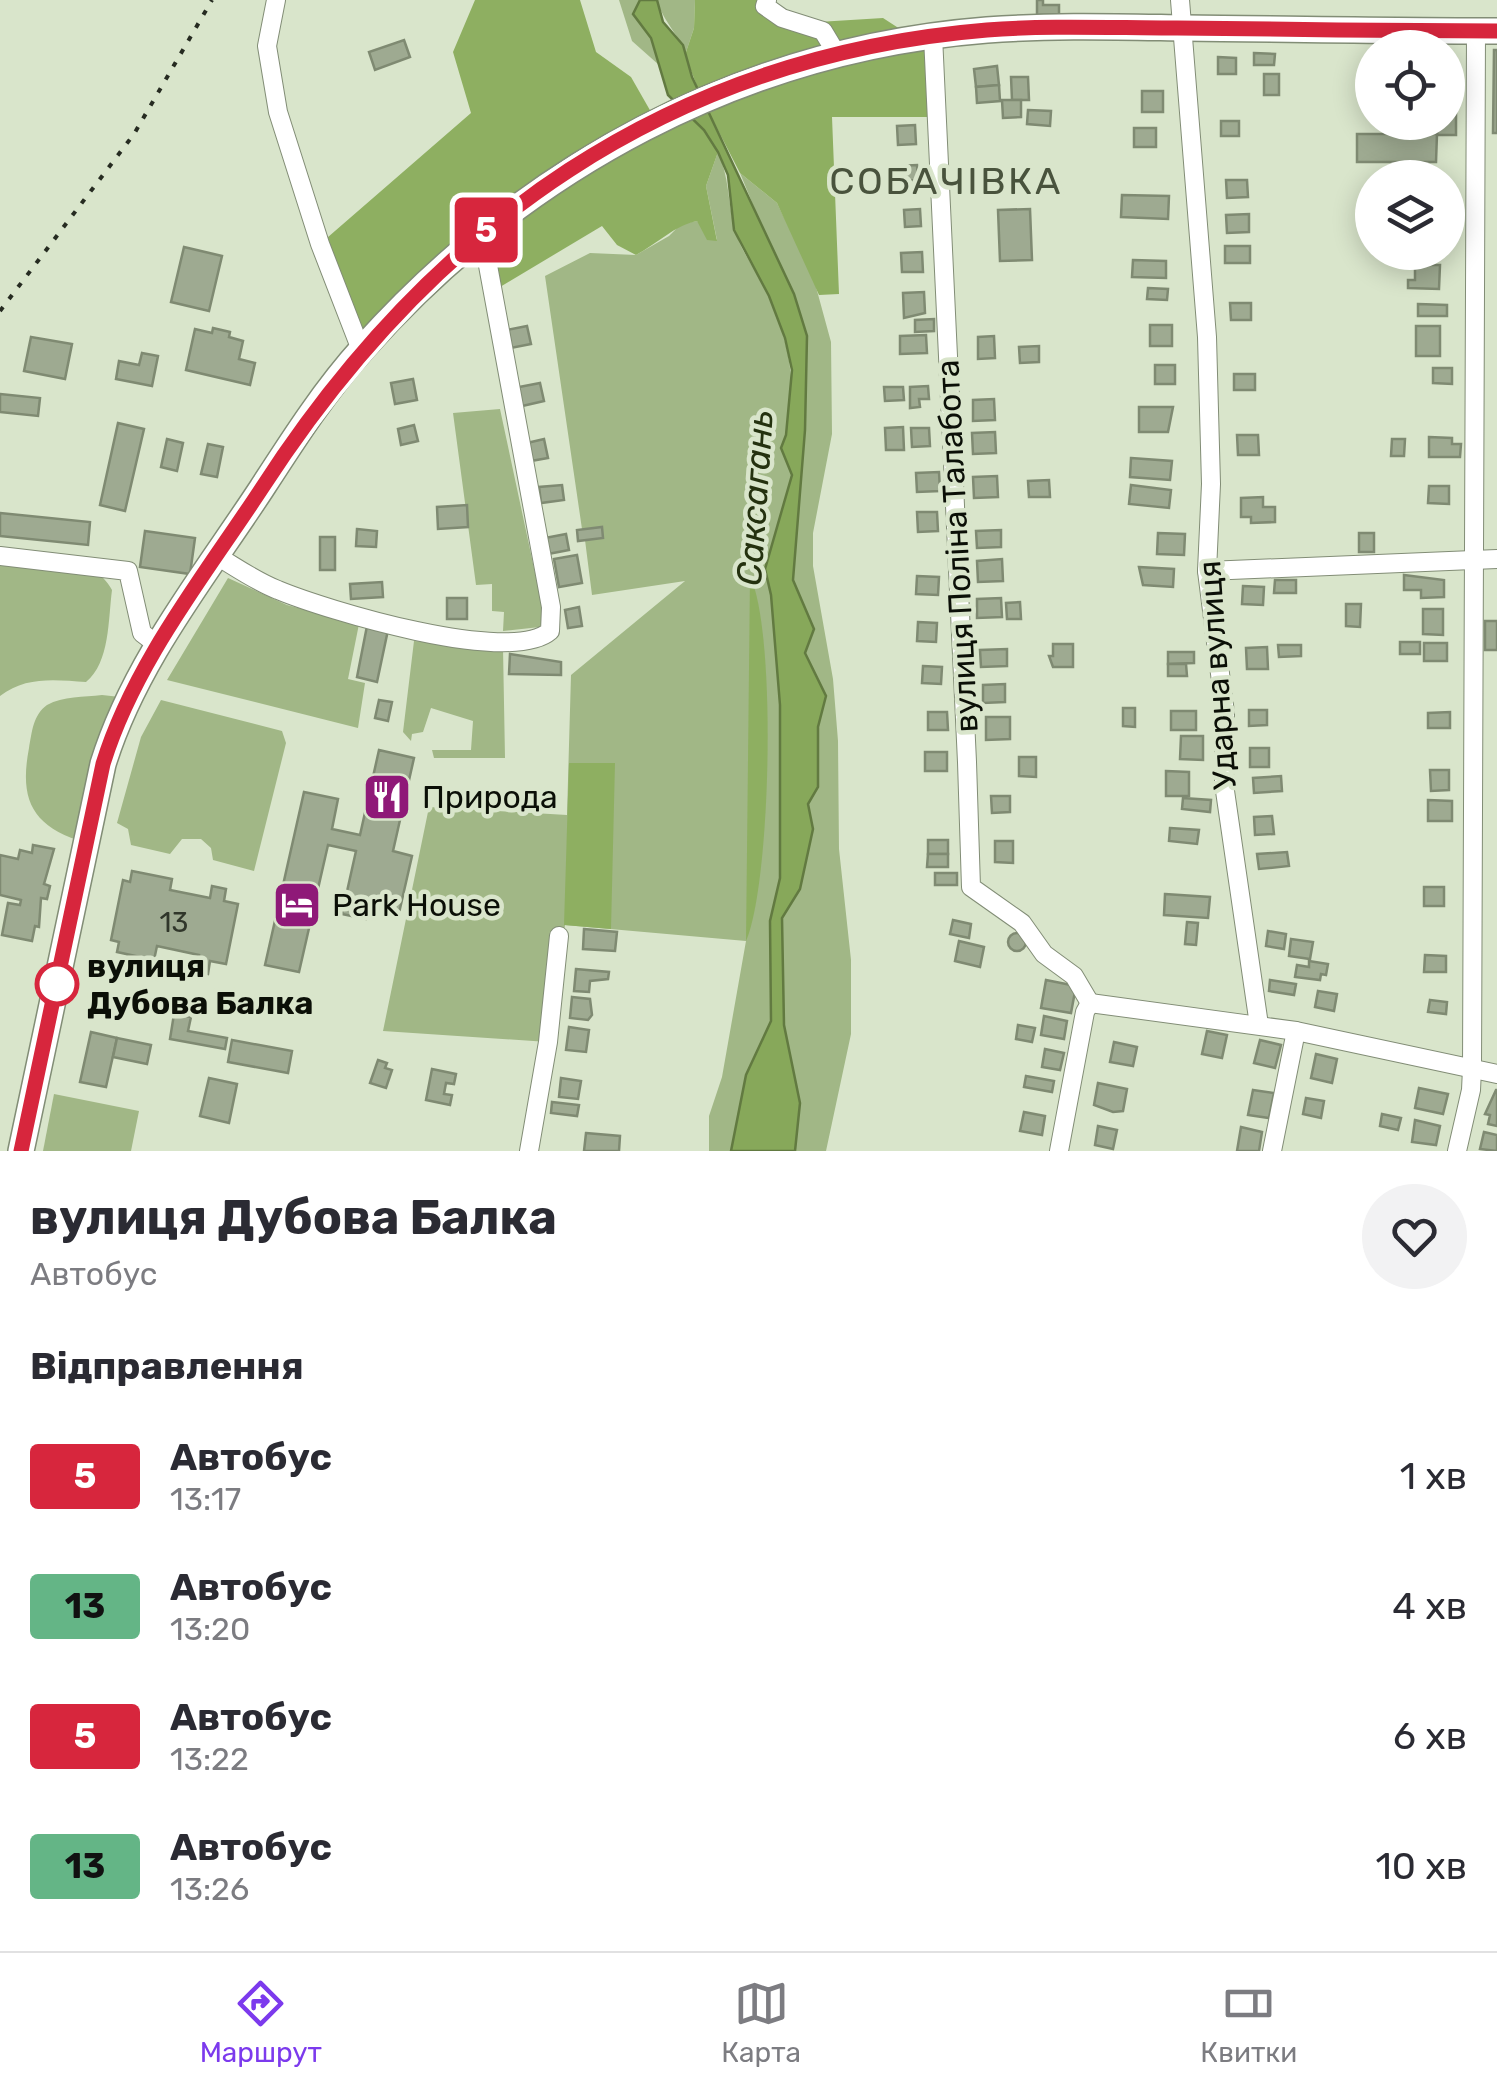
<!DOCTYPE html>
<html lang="uk">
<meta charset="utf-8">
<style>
:root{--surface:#fff;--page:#f2f2f3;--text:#2b2b33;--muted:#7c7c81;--line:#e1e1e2;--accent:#7c3aed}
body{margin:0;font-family:Rubik,sans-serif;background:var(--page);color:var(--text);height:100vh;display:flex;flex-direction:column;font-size:38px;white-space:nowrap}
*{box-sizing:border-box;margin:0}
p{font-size:32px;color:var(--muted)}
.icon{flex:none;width:55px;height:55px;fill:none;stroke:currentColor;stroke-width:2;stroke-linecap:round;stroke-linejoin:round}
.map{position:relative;height:1151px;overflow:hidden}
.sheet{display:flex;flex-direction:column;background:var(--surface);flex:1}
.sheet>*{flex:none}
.badge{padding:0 20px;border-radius:8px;font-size:35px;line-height:65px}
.controls{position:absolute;left:1355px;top:30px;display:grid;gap:20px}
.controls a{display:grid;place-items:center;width:110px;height:110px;border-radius:50%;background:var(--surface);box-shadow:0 5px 25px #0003;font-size:50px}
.map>.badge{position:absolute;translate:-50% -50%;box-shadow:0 0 0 5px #fff}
h2{padding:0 30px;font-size:38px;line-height:90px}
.round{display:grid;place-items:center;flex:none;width:105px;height:105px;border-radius:52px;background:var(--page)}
.headline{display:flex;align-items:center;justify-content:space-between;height:170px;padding:0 30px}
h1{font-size:48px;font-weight:700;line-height:75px}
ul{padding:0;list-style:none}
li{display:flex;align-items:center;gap:30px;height:130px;padding:0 30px}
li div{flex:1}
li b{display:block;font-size:38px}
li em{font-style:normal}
li .badge{min-width:110px;font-weight:700;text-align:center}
.dock{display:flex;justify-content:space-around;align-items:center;height:140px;border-top:2px solid var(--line);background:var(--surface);font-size:28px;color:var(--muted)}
.dock a{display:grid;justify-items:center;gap:5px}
.dock .on{color:var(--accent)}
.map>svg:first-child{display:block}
.green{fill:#a1b786}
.forest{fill:#8eaf61}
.water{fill:#87a85a;stroke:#627a41;stroke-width:2.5}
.building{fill:#9eaa91;stroke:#7f8a72;stroke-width:2.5}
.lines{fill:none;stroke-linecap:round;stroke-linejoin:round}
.street-casing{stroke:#828d76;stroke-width:20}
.secondary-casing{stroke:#828d76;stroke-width:28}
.street{stroke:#fff;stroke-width:18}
.secondary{stroke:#fff;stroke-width:25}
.rail{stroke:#262b21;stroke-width:4;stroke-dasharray:5 10;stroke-linecap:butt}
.line-casing{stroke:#fff;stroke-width:22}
.line{stroke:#d7263d;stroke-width:15}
.stop-dot{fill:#fff;stroke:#d7263d;stroke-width:5}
.labels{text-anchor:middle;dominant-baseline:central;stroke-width:9;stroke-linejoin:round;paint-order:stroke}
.number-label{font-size:28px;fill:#30362a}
.street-label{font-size:32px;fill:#0b0f07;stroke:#d9e5cb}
.poi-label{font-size:32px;fill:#0b0f07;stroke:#d9e5cb;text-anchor:start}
.stop-label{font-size:32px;font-weight:bold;fill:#0b0f07;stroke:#d9e5cb;text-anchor:start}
.water-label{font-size:35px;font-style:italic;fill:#24310f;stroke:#d9e5cb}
.quarter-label{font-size:38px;letter-spacing:2.5px;fill:#49533d;stroke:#d9e5cb}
</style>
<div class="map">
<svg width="1497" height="1151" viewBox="0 0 1497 1151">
<rect width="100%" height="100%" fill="#d9e5cb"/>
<g class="green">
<path d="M619 0H640L633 15 651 38 659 65 632 41Z"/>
<path d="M657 0H695L694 28 685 55C680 35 663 22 657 0Z"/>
<path d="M718 152C729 177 728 201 734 227 738 246 753 266 762 283 788 333 803 393 781 448L792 475 765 569 771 595 780 705V878L770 921 771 1021 746 1075 731 1151H709V1116L722 1077 746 941 565 925 548 1042 383 1031 429 807 567 815 571 675 685 581 592 595 585 540 603 538 602 528 582 529 545 276 590 253 636 255 669 236 681 224 697 221 717 240 706 186Z"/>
<path d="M740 173 777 203 813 276 831 342 832 434 813 533V566L833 679 838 741 839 849 851 960V1034L826 1151H795L800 1103 784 1025 782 918 800 889 813 829 808 804 818 787V727L826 696 805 653 814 629 793 580 805 430 807 336Z"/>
<path d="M500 409 544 615 540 627 503 631 504 612 492 611V584L476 585 453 413Z"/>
<path d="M0 556C36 560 94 554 112 590 108 620 110 662 86 682 55 680 26 676 0 696Z"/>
<path d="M228 578 287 605 359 624 348 679 365 683 358 728 167 680Z"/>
<path d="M414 641 503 648 505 758H434L432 750H471L473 721 431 708 423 732 412 734 411 741 403 732Z"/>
<path d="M102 695 129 698 86 843C32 827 19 800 29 748 32 732 33 715 47 705 63 696 84 697 102 695Z"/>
<path d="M161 700 282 731 286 743 254 871 213 860 211 848 201 839H182L170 854 131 845 128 829 117 823 141 737Z"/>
<path d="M54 1094 139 1111 131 1151H43Z"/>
</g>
<g class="forest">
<path d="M475 0H580L596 52 631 77 655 119 680 107 704 130 718 152 706 186 717 241 707 240 697 221C675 225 657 244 636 255L617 245 602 226 490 293 482 235 361 350 320 244 471 113 453 52Z"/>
<path d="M695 0H767L802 23 883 18 900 29 903 40 933 36 938 117H832L839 294 819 295 777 203 740 173 702 99 685 55 694 28Z"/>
<path d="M750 576C777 632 771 883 746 941Z"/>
<path d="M569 763H615L611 929 564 925Z"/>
</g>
<path class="water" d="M640 0H657L663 22 683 45 692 77 794 294 807 336 805 430 793 580 814 629 805 653 826 696 818 727V787L808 804 813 829 800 889 782 918 784 1025 800 1103 795 1151H731L746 1075 771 1021 770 921 780 878V705L771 595 765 569 792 475 781 448 786 435 792 370 785 338 769 296 734 230 728 175 718 152 704 130 668 95 651 38 633 14Z"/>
<g class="building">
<path d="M1037 0H1043V5H1059V14L1037 15Z"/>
<path d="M404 40 410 57 375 70 369 52Z"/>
<path d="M1494 50H1497V133H1493Z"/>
<path d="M1254 53 1275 54 1274 65H1254Z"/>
<path d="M1218 57 1236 58V74H1218Z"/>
<path d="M1448 61H1456V135H1437V122H1448Z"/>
<path d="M997 66 999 85 976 87 974 69Z"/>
<rect x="1264" y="74" width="15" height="21"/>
<path d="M1011 77H1028L1029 100H1012Z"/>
<path d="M999 85 1000 101 977 103 976 87Z"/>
<rect x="1142" y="91" width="21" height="21"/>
<path d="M1002 100H1021V117L1003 118Z"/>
<path d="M1028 110 1051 111 1050 126 1027 124Z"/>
<rect x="1221" y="121" width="18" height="15"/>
<path d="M915 125 916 144 898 145 897 126Z"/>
<rect x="1134" y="128" width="22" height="19"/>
<path d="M1357 134H1437L1436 162H1357Z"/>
<path d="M917 165 918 180 897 181 896 166Z"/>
<path d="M1226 180H1247L1248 197 1227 198Z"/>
<path d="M1122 195 1169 196 1168 219 1121 217Z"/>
<path d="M920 209 921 226 905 227 904 210Z"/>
<path d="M1030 209 1032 260 1000 261 998 210Z"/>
<path d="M1249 214V232L1227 233 1226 215Z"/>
<rect x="1225" y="246" width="25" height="17"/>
<path d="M184 247 222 256 209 311 171 302Z"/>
<path d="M922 252 923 272H902L901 253Z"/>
<path d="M1133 260 1166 261V278L1132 277Z"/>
<path d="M1415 265H1440L1439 289 1408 288V280H1415Z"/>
<path d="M1148 288 1168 289 1167 300 1147 299Z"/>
<path d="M924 292 925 313 904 318 903 293Z"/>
<path d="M1230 303H1251V320H1231Z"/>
<path d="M1418 304 1447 305V316H1418Z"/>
<path d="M934 319V331L915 332V320Z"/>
<rect x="1150" y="325" width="22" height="21"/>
<path d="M527 326 531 344 506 349 502 331Z"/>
<rect x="1416" y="326" width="24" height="30"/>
<path d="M213 328 230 332 229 337 243 341 239 359 255 363 250 385 186 370 195 329 212 333Z"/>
<path d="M926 335 927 353 900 354V336Z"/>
<path d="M994 336 995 358 978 359V337Z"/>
<path d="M31 337 72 344 65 379 24 371Z"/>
<path d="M1039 346V362L1020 363 1019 347Z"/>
<path d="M142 353 158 356 152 386 116 379 119 361 139 365Z"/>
<rect x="1155" y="365" width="20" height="19"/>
<path d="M1433 368H1452V384L1433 383Z"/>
<rect x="1234" y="374" width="21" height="16"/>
<path d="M413 379 417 400 395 404 391 383Z"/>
<path d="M540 383 544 401 518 407 514 388Z"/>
<path d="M928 386 929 399H919L920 407 910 408V387Z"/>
<path d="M884 387H903L904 400 885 401Z"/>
<path d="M0 394 40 398 38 416 0 412Z"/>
<path d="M994 399 995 420 973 421V400Z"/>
<path d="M1139 407H1173L1168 432H1139Z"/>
<path d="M118 423 144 429 125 511 100 505Z"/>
<path d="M414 425 418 441 401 445 398 429Z"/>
<path d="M903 427 904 450H886L885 428Z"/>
<path d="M911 428H929L930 446 912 447Z"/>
<path d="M995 432 996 453 973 454 972 433Z"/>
<path d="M1237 435H1258L1259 455H1238Z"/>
<path d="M1429 437 1452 438V444H1461L1460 457H1429Z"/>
<path d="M167 439 183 443 177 471 161 467Z"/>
<path d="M544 439 548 458 531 461 527 443Z"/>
<path d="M1392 439H1405L1404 456H1391Z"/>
<path d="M208 444 223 447 217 477 201 474Z"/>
<path d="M1131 458 1172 461 1170 480 1130 477Z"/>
<path d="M939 472 940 491 917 492 916 473Z"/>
<path d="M997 476 998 497 974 498 973 477Z"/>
<path d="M1049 480 1050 497H1029L1028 481Z"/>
<path d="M562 485 564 500 541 503 539 487Z"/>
<path d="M1131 485 1171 490 1169 508 1129 504Z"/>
<path d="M1429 486H1449V504L1428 503Z"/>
<path d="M1263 497V507H1275V522L1251 523V517H1241V498Z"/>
<path d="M467 505 468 527 438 529 437 507Z"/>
<path d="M917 512H937L938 531 918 532Z"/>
<path d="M0 513 90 522 88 545 0 536Z"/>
<path d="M602 527 603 538 578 541 577 530Z"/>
<path d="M357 529 377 531 376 547 356 546Z"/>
<path d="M1001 530V547L977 548 976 531Z"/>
<path d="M145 531 195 538 190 574 140 567Z"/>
<path d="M1158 533 1185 534 1184 555 1157 554Z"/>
<rect x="1359" y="533" width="15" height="19"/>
<path d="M566 534 569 550 548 554 545 538Z"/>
<rect x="320" y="537" width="15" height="33"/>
<path d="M577 555 582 583 559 587 554 559Z"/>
<path d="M1002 559 1003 581 978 582 977 561Z"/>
<path d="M1139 567 1174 569 1173 587 1143 585Z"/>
<path d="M1404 575 1444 580V597L1421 598V590H1404Z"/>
<path d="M917 576 939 577 938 595 916 594Z"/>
<path d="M1275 580H1296V593H1274Z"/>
<path d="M382 582 383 597 351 599 350 584Z"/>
<path d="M1243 586 1264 587 1263 605 1242 604Z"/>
<rect x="447" y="598" width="20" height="21"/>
<path d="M1001 598 1002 617 977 618V599Z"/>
<path d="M1020 602 1021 619H1007L1006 603Z"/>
<path d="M1346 604H1361L1360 627 1346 626Z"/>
<path d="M579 607 582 626 568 628 565 610Z"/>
<path d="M1423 609H1443V635L1423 634Z"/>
<rect x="1485" y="621" width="12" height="29"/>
<path d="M918 622 937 623 936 642 917 641Z"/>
<path d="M367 626 388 630 377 682 357 677Z"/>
<rect x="1400" y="642" width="20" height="12"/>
<rect x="1424" y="643" width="23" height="18"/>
<path d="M1053 644H1073V667H1053L1049 656H1053Z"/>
<path d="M1278 645H1301V656L1279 657Z"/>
<path d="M1267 647 1268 669H1247L1246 648Z"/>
<path d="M1007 649V666L981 667 980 650Z"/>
<path d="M1168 652H1194V663L1168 664Z"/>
<path d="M510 654 561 662V675L509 674Z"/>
<path d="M1168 664H1186L1187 676H1168Z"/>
<path d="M923 666 942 667 941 684 922 683Z"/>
<path d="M1005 684V702L983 703V685Z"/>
<path d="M379 700 392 702 388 721 375 718Z"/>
<path d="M1123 708H1135V727L1123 726Z"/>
<path d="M1249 710H1267V725L1249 726Z"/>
<rect x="1171" y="711" width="25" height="19"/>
<path d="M928 712H947L948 730H928Z"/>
<path d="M1450 712V728H1428V713Z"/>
<path d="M986 717H1010V739L986 740Z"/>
<path d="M1181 736H1203V760L1180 759Z"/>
<rect x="1250" y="748" width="19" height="19"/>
<path d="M379 750 414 758 393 851 412 856 399 913 369 907 366 919 342 914 356 851 328 845 299 972 265 965 304 792 338 799 332 829 360 835Z"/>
<rect x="925" y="752" width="22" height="19"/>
<path d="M1019 757H1036V777L1019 776Z"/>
<path d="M1430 770H1449V790L1431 791Z"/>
<path d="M1166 771 1189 772V796H1166Z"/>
<path d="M1281 776 1282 791 1254 793 1253 778Z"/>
<path d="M991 796H1010V812L992 813Z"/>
<path d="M1183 798 1211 800 1210 812 1182 809Z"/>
<path d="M1428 800 1452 801V821H1428Z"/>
<path d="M1272 816 1274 834 1255 835 1254 817Z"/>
<path d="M1170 828 1199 830 1197 844 1169 841Z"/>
<rect x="928" y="840" width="20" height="14"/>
<path d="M995 841H1013V863L995 862Z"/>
<path d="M33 845 54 849 44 884 50 886 47 899 41 898 39 927 35 926 32 941 2 935 8 903 20 905 21 900 0 895V855L18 859 20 850 32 853Z"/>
<path d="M1287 852 1289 866 1259 869 1257 854Z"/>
<path d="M928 854H948V867H927Z"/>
<path d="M132 871 172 879 170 890 210 898 212 886 226 889 224 901 238 904 226 964 210 961 208 974 196 971 199 955 157 946 154 960 117 952 119 942 111 940 123 880 130 882Z"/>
<rect x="935" y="873" width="22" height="12"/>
<rect x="1424" y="887" width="20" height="19"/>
<path d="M1165 894 1210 897 1208 918 1164 915Z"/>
<path d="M953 920 971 924 969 938 950 934Z"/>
<path d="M1187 922 1198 923 1196 945 1185 944Z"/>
<path d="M584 929 617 932 615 951 583 949Z"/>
<path d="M1268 931 1286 934 1284 949 1266 946Z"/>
<circle cx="1017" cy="942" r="9"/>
<path d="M1291 939 1313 942 1310 959 1289 956Z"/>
<path d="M959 941 984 947 980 967 955 961Z"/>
<path d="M1425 955 1446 956V972H1424Z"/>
<path d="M1309 961 1328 964 1326 975 1321 974 1320 980 1295 977 1297 965 1309 967Z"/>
<path d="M576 969 609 972 608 979 590 981 589 992 574 991Z"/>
<path d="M1046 980 1076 986 1071 1013 1041 1008Z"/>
<path d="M1270 980 1296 984 1294 995 1269 991Z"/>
<path d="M1318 991 1337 994 1334 1011 1315 1007Z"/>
<path d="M572 997 590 999 592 1015 588 1020 570 1018Z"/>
<path d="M1430 1000 1447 1002 1446 1014 1428 1012Z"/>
<path d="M174 1014 191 1017 188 1031 227 1038 225 1049 170 1039Z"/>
<path d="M1044 1016 1067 1021 1064 1039 1041 1035Z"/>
<path d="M1018 1025 1035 1028 1032 1042 1016 1039Z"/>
<path d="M569 1027 589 1030 586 1052 566 1050Z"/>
<path d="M1207 1031 1227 1035 1222 1058 1202 1054Z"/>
<path d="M91 1032 117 1038 106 1087 80 1082Z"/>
<path d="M117 1038 151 1045 147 1064 113 1057Z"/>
<path d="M232 1040 292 1051 288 1073 228 1062Z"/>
<path d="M1260 1040 1281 1045 1275 1068 1254 1063Z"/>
<path d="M1114 1042 1137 1047 1133 1066 1110 1062Z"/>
<path d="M1045 1049 1064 1053 1060 1070 1042 1067Z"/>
<path d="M1316 1054 1337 1059 1332 1083 1311 1078Z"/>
<path d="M378 1060 387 1063 385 1068 392 1070 386 1088 370 1083Z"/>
<path d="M432 1069 456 1074 454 1084 446 1083 444 1094 452 1095 450 1105 426 1100Z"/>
<path d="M1026 1076 1054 1081 1052 1092 1024 1087Z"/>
<path d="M209 1078 237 1084 229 1123 200 1116Z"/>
<path d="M561 1078 581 1081 578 1099 559 1097Z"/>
<path d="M1098 1083 1127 1089 1123 1111 1113 1112 1094 1105Z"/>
<path d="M1419 1088 1448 1094 1443 1114 1415 1108Z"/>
<path d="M1253 1090 1274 1093 1269 1118 1248 1115Z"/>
<path d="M1496 1090H1497V1126L1488 1124 1490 1115 1485 1114Z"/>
<path d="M1306 1098 1324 1101 1321 1118 1303 1114Z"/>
<path d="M552 1102 579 1105 577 1116 551 1113Z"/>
<path d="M1024 1112 1045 1116 1042 1135 1020 1131Z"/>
<path d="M1382 1114 1401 1118 1398 1130 1380 1126Z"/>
<path d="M1415 1120 1440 1126 1436 1145 1412 1142Z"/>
<path d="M1098 1126 1117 1130 1113 1149 1095 1145Z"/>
<path d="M1241 1127 1262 1132 1259 1151H1237Z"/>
<path d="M1484 1132 1497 1135V1151L1480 1149Z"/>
<path d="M586 1133 620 1136 619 1151H584Z"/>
</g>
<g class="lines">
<g class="street-casing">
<g id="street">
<path d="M276 0 267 46 278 112 320 244 361 350"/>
<path d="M767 0 765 6 782 18 823 31 838 56"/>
<path d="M1180 0 1207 337 1211 484 1207 571 1225 713 1224 784 1259 1025"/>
<path d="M933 36 967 762 971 887 1022 923 1044 954 1074 976 1090 1003"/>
<path d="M0 556 128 571 142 633 159 646"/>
<path d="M217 556C237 568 257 582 278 590 326 610 510 666 550 631L551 607 482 233"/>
<path d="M1207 571 1497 559"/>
<path d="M1090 1003 1296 1031 1497 1074"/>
<path d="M529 1151 548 1042 559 936"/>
<path d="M1059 1151 1085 1012 1090 1003"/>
<path d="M1272 1151 1296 1031"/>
<path d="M1457 1151 1471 1090 1472 1069 1476 31"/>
</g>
</g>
<g class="secondary-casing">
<path id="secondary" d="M21 1151 103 764C134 663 205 575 262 488 293 440 325 390 363 348 525 167 743 49 987 30 1053 25 1119 27 1186 28 1289 29 1393 31 1497 31"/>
</g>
<use href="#street" class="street"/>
<use href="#secondary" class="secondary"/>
<path class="rail" d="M0 311 134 134 212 0"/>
</g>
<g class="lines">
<g class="line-casing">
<path id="line" d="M21 1151 103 764C134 663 205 575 262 488 432 225 669 56 987 30 1050 25 1114 28 1177 28 1284 29 1390 31 1497 31"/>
</g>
<use href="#line" class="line"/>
</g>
<defs>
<g id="restaurant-square" transform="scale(2.5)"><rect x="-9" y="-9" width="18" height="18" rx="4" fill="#8f1978" stroke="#d9e5cb"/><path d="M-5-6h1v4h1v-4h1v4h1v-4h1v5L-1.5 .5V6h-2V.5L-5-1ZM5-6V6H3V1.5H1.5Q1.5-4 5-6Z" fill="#fff"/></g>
<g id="hotel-square" transform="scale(2.5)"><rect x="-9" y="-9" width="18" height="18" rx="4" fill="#8f1978" stroke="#d9e5cb"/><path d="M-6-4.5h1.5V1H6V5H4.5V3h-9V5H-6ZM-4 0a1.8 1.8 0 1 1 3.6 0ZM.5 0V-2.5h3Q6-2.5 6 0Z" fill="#fff"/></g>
</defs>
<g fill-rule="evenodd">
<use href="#restaurant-square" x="387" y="797"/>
<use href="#hotel-square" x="297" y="905"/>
</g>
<circle class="stop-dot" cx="57" cy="984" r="20"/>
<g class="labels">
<g class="number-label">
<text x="174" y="922">13</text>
</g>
<g class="street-label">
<text transform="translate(957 546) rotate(-93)">вулиця Поліна Талабота</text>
<text transform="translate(1217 675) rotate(-94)">Ударна вулиця</text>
</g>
<g class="poi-label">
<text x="422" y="797">Природа</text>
<text x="332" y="905">Park House</text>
</g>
<g class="stop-label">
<text x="87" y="966">вулиця<tspan x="87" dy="37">Дубова Балка</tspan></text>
</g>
<g class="water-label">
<text transform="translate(755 498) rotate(-86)">Саксагань</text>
</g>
<g class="quarter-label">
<text x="946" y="181">СОБАЧІВКА</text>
</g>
</g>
</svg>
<div class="controls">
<a><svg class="icon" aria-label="locate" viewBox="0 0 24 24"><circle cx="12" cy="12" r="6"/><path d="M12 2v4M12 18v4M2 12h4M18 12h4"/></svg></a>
<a><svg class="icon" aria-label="layers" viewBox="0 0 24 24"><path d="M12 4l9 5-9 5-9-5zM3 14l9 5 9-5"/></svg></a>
</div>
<b class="badge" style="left:486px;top:230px;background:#d7263d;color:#fff">5</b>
</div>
<section class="sheet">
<div class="headline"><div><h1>вулиця Дубова Балка</h1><p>Автобус</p></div><a class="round"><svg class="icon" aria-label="heart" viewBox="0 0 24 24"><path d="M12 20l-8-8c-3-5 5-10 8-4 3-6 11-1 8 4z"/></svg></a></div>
<h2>Відправлення</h2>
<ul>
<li><span class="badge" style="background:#d7263d;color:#fff">5</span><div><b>Автобус</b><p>13:17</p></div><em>1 хв</em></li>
<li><span class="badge" style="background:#64b586;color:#111">13</span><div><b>Автобус</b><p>13:20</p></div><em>4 хв</em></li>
<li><span class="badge" style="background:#d7263d;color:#fff">5</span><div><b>Автобус</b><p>13:22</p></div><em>6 хв</em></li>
<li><span class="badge" style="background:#64b586;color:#111">13</span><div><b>Автобус</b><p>13:26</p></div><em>10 хв</em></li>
</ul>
</section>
<nav class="dock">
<a class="on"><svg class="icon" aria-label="directions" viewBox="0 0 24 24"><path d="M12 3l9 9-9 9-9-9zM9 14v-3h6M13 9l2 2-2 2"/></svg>Маршрут</a>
<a><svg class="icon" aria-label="map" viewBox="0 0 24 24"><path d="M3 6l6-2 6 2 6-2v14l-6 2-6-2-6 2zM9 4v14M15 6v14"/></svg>Карта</a>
<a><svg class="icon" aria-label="tickets" viewBox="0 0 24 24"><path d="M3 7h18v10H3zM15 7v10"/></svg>Квитки</a>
</nav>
